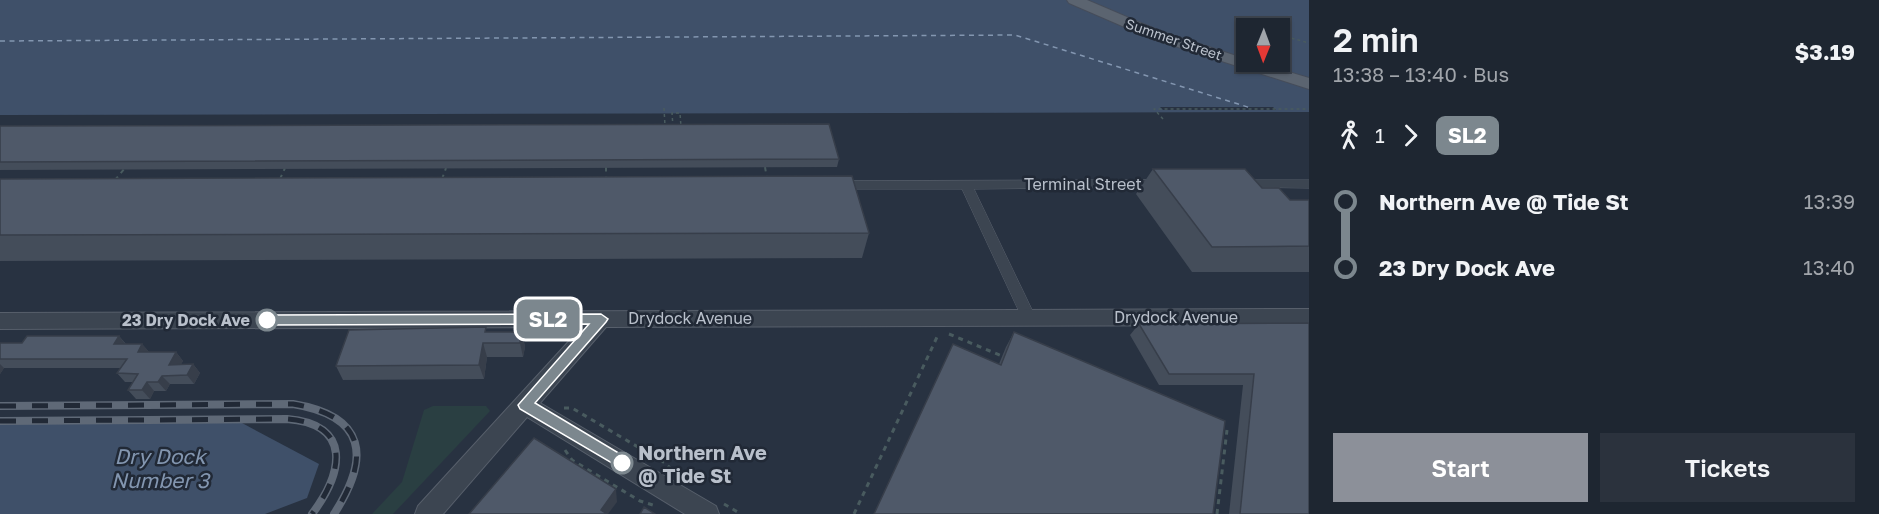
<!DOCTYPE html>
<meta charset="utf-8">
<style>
:root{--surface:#1e2631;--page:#2b323d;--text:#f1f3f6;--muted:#a1a5ab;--line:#3c434d;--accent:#8c9099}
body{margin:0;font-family:"Golos Text",sans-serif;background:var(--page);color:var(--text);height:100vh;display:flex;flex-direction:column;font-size:22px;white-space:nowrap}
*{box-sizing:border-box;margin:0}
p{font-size:20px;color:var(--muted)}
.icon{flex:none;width:33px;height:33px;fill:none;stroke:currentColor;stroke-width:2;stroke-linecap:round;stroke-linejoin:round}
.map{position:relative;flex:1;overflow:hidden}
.drawer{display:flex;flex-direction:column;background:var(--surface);width:570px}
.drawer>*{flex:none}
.badge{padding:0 12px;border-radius:9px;font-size:21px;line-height:39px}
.needle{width:39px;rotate:181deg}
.fabs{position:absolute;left:1236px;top:18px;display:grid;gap:12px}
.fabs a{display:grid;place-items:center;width:54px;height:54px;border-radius:0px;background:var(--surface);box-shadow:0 2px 4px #0004,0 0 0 2px var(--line);font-size:30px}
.map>.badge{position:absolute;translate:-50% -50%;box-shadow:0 0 0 3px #fff}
.legs{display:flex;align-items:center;gap:9px;height:66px;padding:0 24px;font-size:20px}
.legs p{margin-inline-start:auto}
.overview{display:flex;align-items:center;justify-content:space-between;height:102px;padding:0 24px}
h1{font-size:33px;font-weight:600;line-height:45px}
.cta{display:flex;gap:12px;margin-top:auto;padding:12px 24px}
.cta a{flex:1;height:69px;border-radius:0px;background:var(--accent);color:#fff;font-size:24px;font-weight:600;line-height:69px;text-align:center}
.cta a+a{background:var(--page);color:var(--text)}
ul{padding:0 24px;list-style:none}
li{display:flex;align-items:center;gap:21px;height:66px;font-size:22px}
li i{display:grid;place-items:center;width:9px;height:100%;margin:0 8px;background:currentColor}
li i::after{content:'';width:15px;height:15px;margin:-8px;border:4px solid;border-radius:50%;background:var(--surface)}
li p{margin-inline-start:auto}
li:first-child i{background:linear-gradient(#0000 50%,currentColor 0)}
li:last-child i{background:linear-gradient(currentColor 50%,#0000 0)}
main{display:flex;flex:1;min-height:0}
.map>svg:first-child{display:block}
.green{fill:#2a3f42}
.water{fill:#3f5069;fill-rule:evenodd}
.pier{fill:#283241}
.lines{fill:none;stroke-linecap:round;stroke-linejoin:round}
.ferry{stroke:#8396b0;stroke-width:1.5;stroke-dasharray:5 4.5;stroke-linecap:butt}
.minor-casing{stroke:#575f6b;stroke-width:1}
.tertiary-casing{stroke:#575f6b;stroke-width:2}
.primary-casing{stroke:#464d5a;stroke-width:2}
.path-far1{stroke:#495b5f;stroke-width:1.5;stroke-dasharray:3 3;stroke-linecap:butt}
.path{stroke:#495b5f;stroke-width:3;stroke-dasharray:5 5;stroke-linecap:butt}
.minor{fill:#3c4551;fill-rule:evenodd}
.tertiary{fill:#3c4551;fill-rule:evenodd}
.primary{fill:#5b6470;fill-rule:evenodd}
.rail-casing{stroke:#5f6977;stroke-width:8}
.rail{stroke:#212936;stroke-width:5;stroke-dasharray:16;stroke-linecap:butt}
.path-bridge{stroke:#495b5f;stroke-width:2;stroke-dasharray:4.5 4.5;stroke-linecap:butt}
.wall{fill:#444d5a}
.shaded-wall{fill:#373e4a}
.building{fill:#4f5969;stroke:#373e4a;stroke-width:1.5}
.line-1{fill:#7c878e;stroke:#fff;stroke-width:1.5}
.stop-1-dot{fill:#fff;stroke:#7c878e;stroke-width:3}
.labels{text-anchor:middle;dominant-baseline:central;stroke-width:5;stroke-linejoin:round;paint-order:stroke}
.far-street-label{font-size:14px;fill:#b9c0cb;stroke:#212936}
.street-label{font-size:16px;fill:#b9c0cb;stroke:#212936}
.stop-label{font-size:16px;font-weight:bold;fill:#b9c0cb;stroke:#212936;text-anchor:end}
.near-stop-label{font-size:20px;font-weight:bold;fill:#b9c0cb;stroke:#212936;text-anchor:start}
.near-water-label{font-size:21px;font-style:italic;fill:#8396b0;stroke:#212936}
</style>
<main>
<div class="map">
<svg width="1309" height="514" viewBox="0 0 1309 514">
<rect width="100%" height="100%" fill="#283241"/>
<path class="green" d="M433 406H486L490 411 393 514H372L402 482 424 410Z"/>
<g class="water">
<path d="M0 0H1309V112L0 115ZM1246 28H1280V62H1246Z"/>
<path d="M0 422 242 423 319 464 307 498 265 514H0Z"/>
</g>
<path class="pier" d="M1160 107H1273L1276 110H1163Z"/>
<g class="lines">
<path class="ferry" d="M0 41 1015 35 1251 108"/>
<g class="minor-casing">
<g id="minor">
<path d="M1162 180 1168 184 1166 187 974 189 1036 318 1034 322H1024L1022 318 962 189H836L830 185 836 181Z"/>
<path d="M1241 180H1309V188L1237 187 1235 184Z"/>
</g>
</g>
<g class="tertiary-casing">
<path id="tertiary" d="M1309 309V325L606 327 540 403 716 506 719 514H685L527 417 443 514H415L418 506 582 327 0 329V313Z"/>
</g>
<g class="primary-casing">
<path id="primary" d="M1067 0H1087L1162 32 1246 59V62H1256L1309 78V89L1150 38 1069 3Z"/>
</g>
<g class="path-far1">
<path d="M1243 24 1259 28"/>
<path d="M1280 35 1309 43"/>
<path d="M664 108 665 126"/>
<path d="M1163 119 1154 109H1309"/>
<path d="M673 127 672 113H680L681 127"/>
</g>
<g class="path">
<path d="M949 334 1002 356"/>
<path d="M564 408H572L665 463 672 470"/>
<path d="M565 450 572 460 640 501 656 506"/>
<path d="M724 504 741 514"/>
<path d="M854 514 938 335"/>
<path d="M1217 514 1227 430"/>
</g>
<use href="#minor" class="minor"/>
<use href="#tertiary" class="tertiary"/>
<use href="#primary" class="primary"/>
<g class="rail-casing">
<g id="rail">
<path d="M0 406 293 404C366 416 371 457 334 514"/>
<path d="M0 421 287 419C353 424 343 473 312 514"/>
</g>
</g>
<use href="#rail" class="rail"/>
<g class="path-bridge">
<path d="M606 167V179"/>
<path d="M765 167 767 179"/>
<path d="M280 179 285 168"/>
<path d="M442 179 446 168"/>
<path d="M115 180 125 168"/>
</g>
</g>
<g class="wall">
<path d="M0 126 839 159 837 167 0 170Z"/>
<path d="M1153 169 1262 188 1290 200H1309V272H1192L1136 194Z"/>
<path d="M0 179 869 233 862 258 0 261Z"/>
<path d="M1309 323V514H1229L1243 385H1159L1130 335 1139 324Z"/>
<path d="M488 332H522L525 347 523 357H487L484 379 343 380 336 366Z"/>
<path d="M1014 332 1213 514 999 364 1006 347Z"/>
<path d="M119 336 126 344H142L149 352H176L183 361 181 364H193L200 373 194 384H170L166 391H154L150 399H136L128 390 133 382H125L117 373 121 368H4L0 374V343H22Z"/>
</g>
<g class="shaded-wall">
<path d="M522 332 525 347 523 357 520 343Z"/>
<path d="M119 336 126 345 114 344Z"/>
<path d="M483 343 487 357 484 379 479 365Z"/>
<path d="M142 344 150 353 138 352Z"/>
<path d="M176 352 183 361 176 373 169 365Z"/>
<path d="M0 364 4 368 0 374Z"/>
<path d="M193 364 200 373 194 384 187 375Z"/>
<path d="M162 376 170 384 166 391 158 382Z"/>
<path d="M147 382 154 391 150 399 142 390Z"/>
<path d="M616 489 617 502 608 514 601 510Z"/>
</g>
<g class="building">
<path d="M829 124 839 159 0 162V126Z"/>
<path d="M1153 169H1245L1262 188H1279L1290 200H1309V246L1212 247Z"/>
<path d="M852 176 869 233 0 235V179Z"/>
<path d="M1309 323V514H1240L1254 374H1169L1139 324Z"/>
<path d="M486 327 485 332H522L520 343H483L479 365 336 366 349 330Z"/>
<path d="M1014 332 1225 421 1213 514H874L953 344 1001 365Z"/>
<path d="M27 336H119L114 344H142L138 352H176L169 365 193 364 187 375 162 376 158 382H147L142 390H128L138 374 117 373 127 359H0V343H22Z"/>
<path d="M534 438 616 489 601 510 607 514H469Z"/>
<path d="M644 507 655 514H640Z"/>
</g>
<path class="line-1" d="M601 314 608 319 606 322 535 403 627 458 629 463 627 467 622 469 520 409 518 405 589 324 267 325 261 320 267 315Z"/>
<g class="stop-1-dot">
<circle cx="267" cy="320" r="10"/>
<circle cx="622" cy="463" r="10"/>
</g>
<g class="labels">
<g class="far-street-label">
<text transform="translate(1174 39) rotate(19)">Summer Street</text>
</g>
<g class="street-label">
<text x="1083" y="184">Terminal Street</text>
<text x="1176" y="317">Drydock Avenue</text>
<text x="690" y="318">Drydock Avenue</text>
</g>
<g class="stop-label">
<text x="250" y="320">23 Dry Dock Ave</text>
</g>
<g class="near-stop-label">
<text x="638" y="452">Northern Ave<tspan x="638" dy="23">@ Tide St</tspan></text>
</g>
<g class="near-water-label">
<text x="160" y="456">Dry Dock<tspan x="160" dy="24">Number 3</tspan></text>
</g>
</g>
</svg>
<div class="fabs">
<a><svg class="needle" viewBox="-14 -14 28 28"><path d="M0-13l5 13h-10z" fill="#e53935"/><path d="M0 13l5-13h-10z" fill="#a1a5ab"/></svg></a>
</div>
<b class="badge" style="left:548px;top:319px;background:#7c878e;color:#fff">SL2</b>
</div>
<section class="drawer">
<div class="overview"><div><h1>2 min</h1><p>13:38 – 13:40 · Bus</p></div><b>$3.19</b></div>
<div class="legs"><svg class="icon" aria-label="walk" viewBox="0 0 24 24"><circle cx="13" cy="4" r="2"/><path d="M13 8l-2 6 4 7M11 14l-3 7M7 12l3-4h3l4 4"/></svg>1<svg class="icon" aria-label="forward" viewBox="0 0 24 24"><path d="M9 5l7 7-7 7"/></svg><b class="badge" style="background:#7c878e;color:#fff">SL2</b></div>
<ul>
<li><i style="color:#7c878e"></i><b>Northern Ave @ Tide St</b><p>13:39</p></li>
<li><i style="color:#7c878e"></i><b>23 Dry Dock Ave</b><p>13:40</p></li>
</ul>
<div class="cta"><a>Start</a><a>Tickets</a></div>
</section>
</main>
